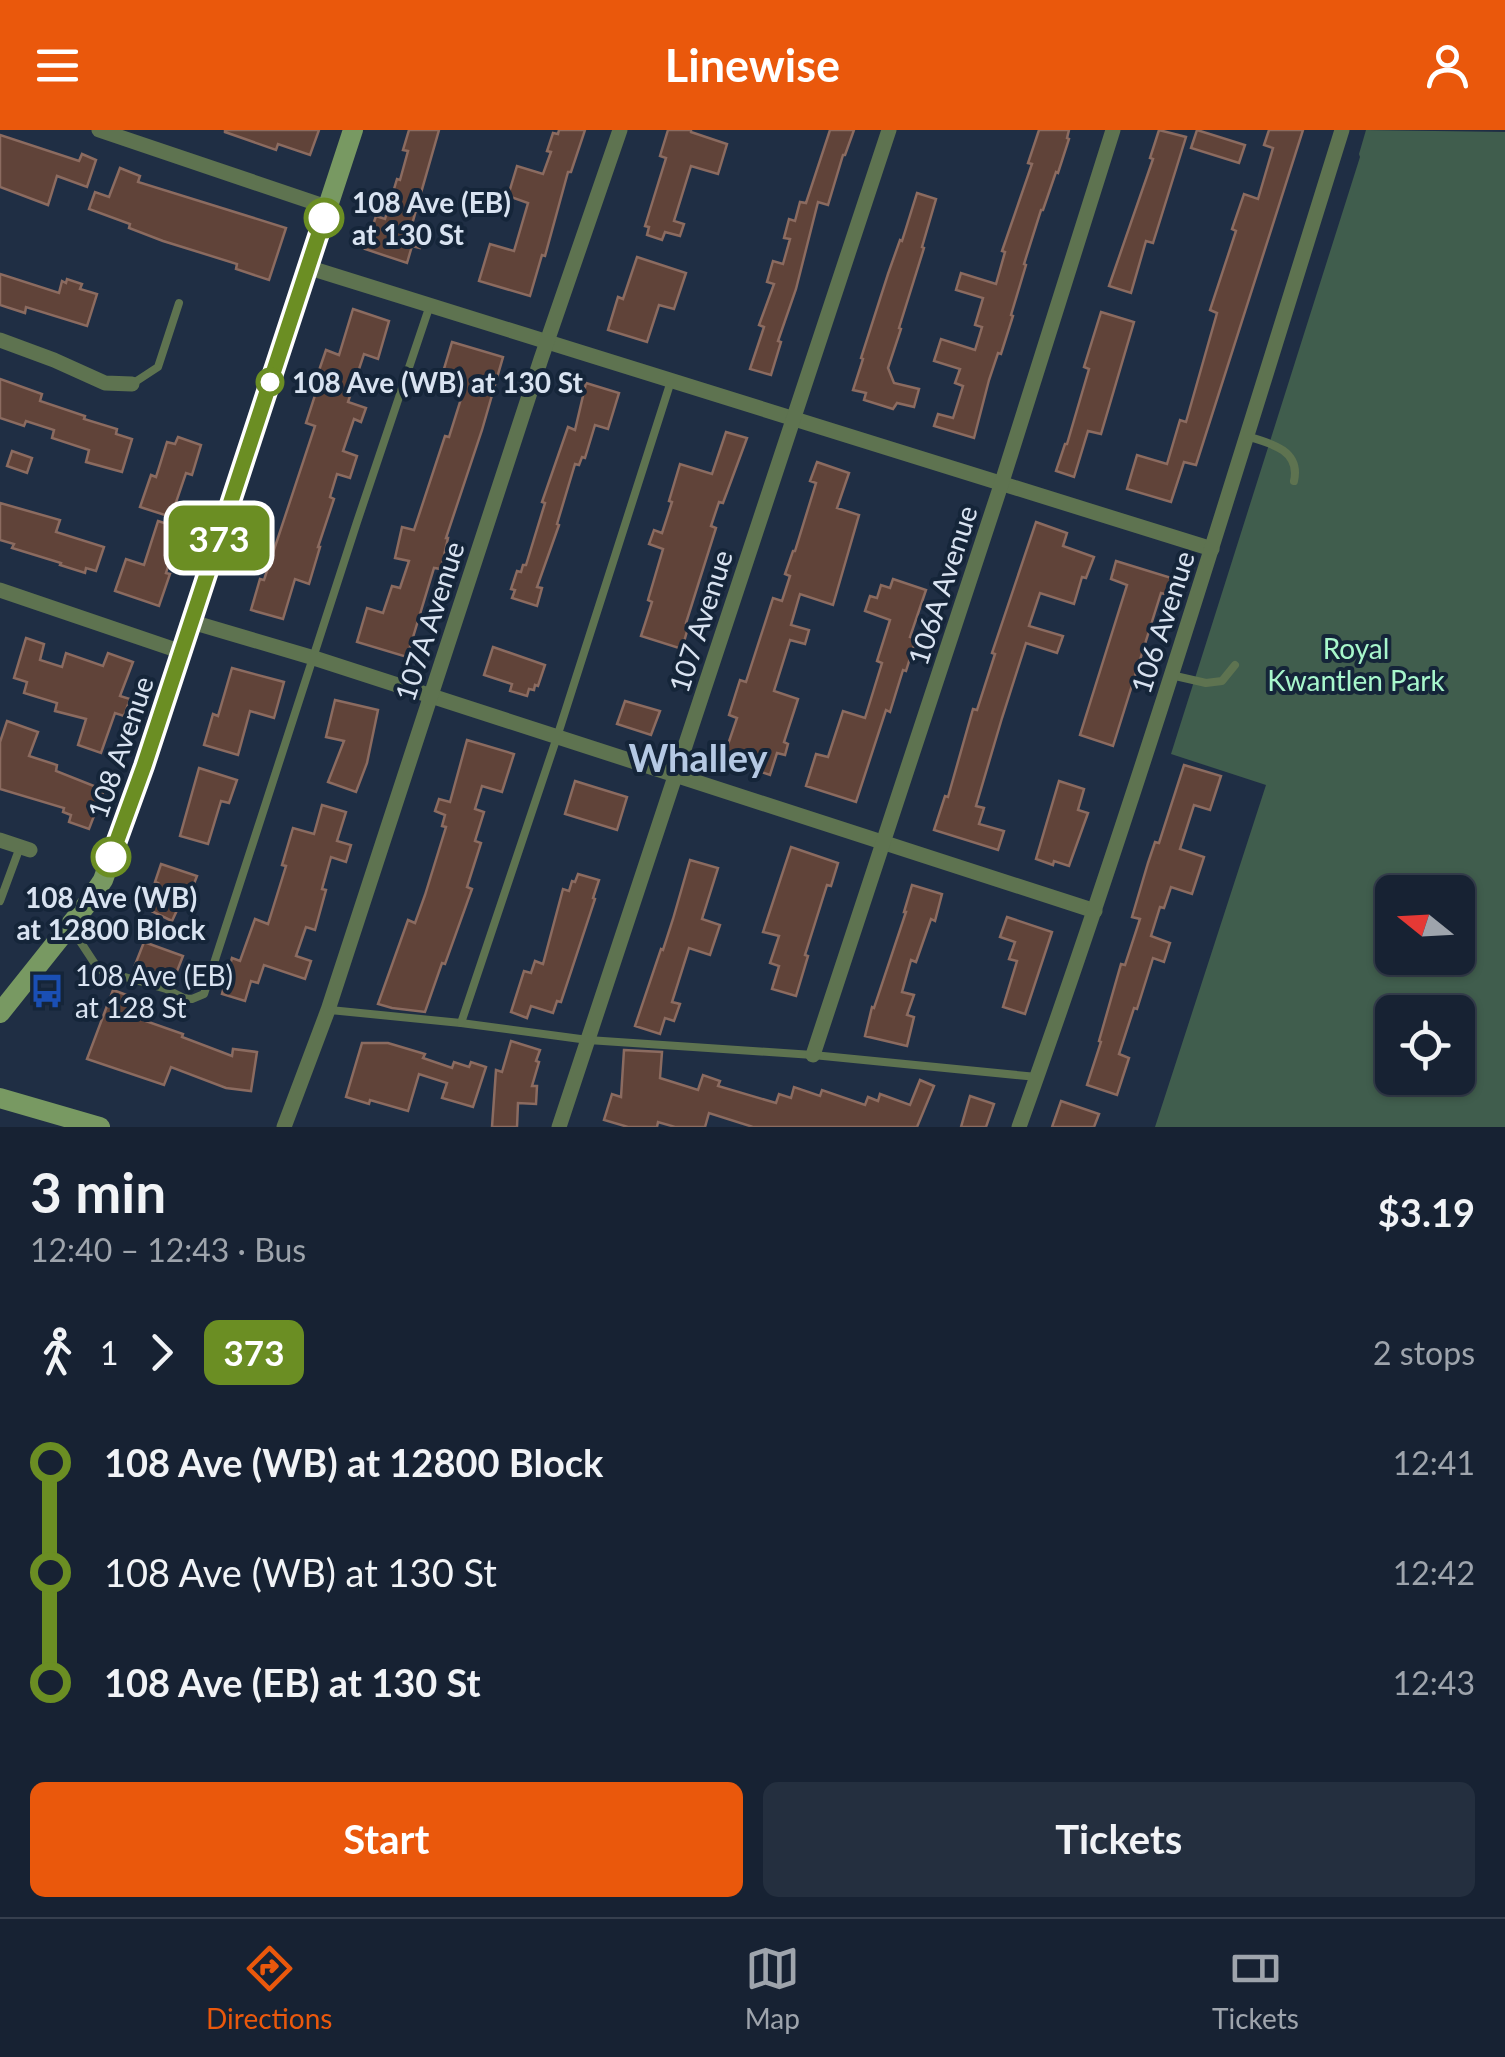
<!DOCTYPE html>
<meta charset="utf-8">
<style>
:root{--surface:#172233;--page:#242f3f;--text:#f1f3f6;--muted:#9ea4ac;--line:#363f4e;--accent:#ea580c}
body{margin:0;font-family:Lato,sans-serif;background:var(--page);color:var(--text);height:100vh;display:flex;flex-direction:column;font-size:38px;white-space:nowrap}
*{box-sizing:border-box;margin:0}
p{font-size:32px;color:var(--muted)}
.icon{flex:none;width:55px;height:55px;fill:none;stroke:currentColor;stroke-width:2;stroke-linecap:round;stroke-linejoin:round}
.map{position:relative;height:997px;overflow:hidden}
.drawer{display:flex;flex-direction:column;background:var(--surface);flex:1}
.drawer>*{flex:none}
.badge{padding:0 20px;border-radius:15px;font-size:35px;line-height:65px}
.needle{width:65px;rotate:288deg}
.buttons{position:absolute;left:1375px;top:745px;display:grid;gap:20px}
.buttons a{display:grid;place-items:center;width:100px;height:100px;border-radius:15px;background:var(--surface);box-shadow:0 2px 8px #0004,0 0 0 2px var(--line);font-size:50px}
.map>.badge{position:absolute;translate:-50% -50%;box-shadow:0 0 0 5px #fff}
.legs{display:flex;align-items:center;gap:15px;height:110px;padding:0 30px;font-size:32px}
.legs p{margin-inline-start:auto}
.overview{display:flex;align-items:center;justify-content:space-between;height:170px;padding:0 30px}
h1{font-size:55px;font-weight:700;line-height:75px}
.action{display:flex;gap:20px;margin-top:auto;padding:20px 30px}
.action a{flex:1;height:115px;border-radius:15px;background:var(--accent);color:#fff;font-size:40px;font-weight:700;line-height:115px;text-align:center}
.action a+a{background:var(--page);color:var(--text)}
ul{padding:0 30px;list-style:none}
li{display:flex;align-items:center;gap:35px;height:110px;font-size:38px}
li i{display:grid;place-items:center;width:15px;height:100%;margin:0 12px;background:currentColor}
li i::after{content:'';width:25px;height:25px;margin:-12px;border:8px solid;border-radius:50%;background:var(--surface)}
li p{margin-inline-start:auto}
li:first-child i{background:linear-gradient(#0000 50%,currentColor 0)}
li:last-child i{background:linear-gradient(currentColor 50%,#0000 0)}
header{display:flex;justify-content:space-between;align-items:center;height:130px;padding:0 30px;background:var(--accent);color:#fff;font-size:45px;font-weight:700}
.menu{display:flex;justify-content:space-around;align-items:center;height:140px;border-top:2px solid var(--line);background:var(--surface);font-size:28px;color:var(--muted)}
.menu a{display:grid;justify-items:center;gap:5px}
.menu .current{color:var(--accent)}
.map>svg:first-child{display:block}
.green{fill:#405d4d;fill-rule:evenodd}
.building{fill:#604339;stroke:#8b6b60;stroke-width:2.5}
.lines{fill:none;stroke-linecap:round;stroke-linejoin:round}
.lane{stroke:#5e7350;stroke-width:8}
.street{stroke:#5e7350;stroke-width:15}
.secondary{stroke:#789962;stroke-width:20}
.line-1-casing{stroke:#fff;stroke-width:22}
.line-1{stroke:#6b8e23;stroke-width:15}
.stop-1-dot{fill:#fff;stroke:#6b8e23;stroke-width:5}
.labels{text-anchor:middle;dominant-baseline:central;stroke-width:8;stroke-linejoin:round;paint-order:stroke}
.stop-label{font-size:28px;font-weight:bold;fill:#d9e3f1;stroke:#152539;text-anchor:start}
.street-label{font-size:28px;fill:#d9e3f1;stroke:#152539}
.park-label{font-size:28px;fill:#a8f7cc;stroke:#152539}
.poi-label{font-size:28px;fill:#d9e3f1;stroke:#152539;text-anchor:start}
.district-label{font-size:38px;font-weight:bold;fill:#b5c9e4;stroke:#152539}
</style>
<header><svg class="icon" aria-label="menu" viewBox="0 0 24 24"><path d="M4 6h16M4 12h16M4 18h16"/></svg>Linewise<svg class="icon" aria-label="person" viewBox="0 0 24 24"><circle cx="12" cy="8" r="4"/><path d="M4 21q1-7 8-7t8 7"/></svg></header>
<div class="map">
<svg width="1505" height="997" viewBox="0 0 1505 997">
<rect width="100%" height="100%" fill="#1f2e44"/>
<path class="green" d="M1366 0 1505 2V997H1155L1266 655 1171 624 1360 27 1359 24ZM1392 762H1458V828H1392ZM1392 882H1458V948H1392Z"/>
<g class="building">
<path d="M225 0H319L310 25 278 14 276 20 225 2Z"/>
<path d="M409 0H439L411 98 426 103 420 118 412 116 407 133 365 119 376 86 385 89 397 49 400 50 408 21 403 20Z"/>
<path d="M559 0H585L571 42H568L545 126 542 125 530 166 479 151 490 114 514 121 528 73 508 66 517 36 543 44 551 22 547 21 553 3 558 4Z"/>
<path d="M668 0H691V2L727 14 718 44 691 36 674 91 684 94 680 106 665 102 662 110 647 105 649 97 645 96 666 28 660 26Z"/>
<path d="M830 0H854L845 25H843L828 75 818 72 796 159 778 211 781 212 771 245 750 239 764 197 759 195 774 154 767 152 773 131 783 134 790 109 784 108 789 89 795 91 800 72 806 73Z"/>
<path d="M1039 0H1069L1067 8 1069 9 1058 43 1056 42 1043 80H1041L1024 134 1026 135 1011 185 1013 186 1001 224 998 223 989 250 974 308 934 296 938 284 953 288 963 256 955 253 960 239 934 231 941 209 975 220 982 197 975 195 983 168 956 160 961 143 996 154 1005 122 1002 121 1032 34 1028 33Z"/>
<path d="M1159 0 1186 7 1153 113 1146 111 1131 163 1109 156 1153 29 1150 28Z"/>
<path d="M1197 0 1245 15 1239 33 1191 18Z"/>
<path d="M1269 0H1303L1196 335 1184 332 1171 372 1127 359 1137 325 1167 334 1180 290 1186 292 1217 183 1210 180 1236 101 1232 99 1244 64 1258 69 1273 18 1264 15Z"/>
<path d="M0 5 79 31 82 24 96 30 87 57 57 46 48 75 0 57Z"/>
<path d="M120 38 140 46 138 52 286 98 269 150 236 139 237 134 163 111 129 98 130 94 89 79 95 62 109 67Z"/>
<path d="M917 63 936 69 922 117 924 118 899 198 901 199 888 238 894 253 919 259 914 277 897 273 893 279 864 270 866 263 853 260 863 229 861 228 888 144 900 110 902 111Z"/>
<path d="M637 127 686 143 674 179 659 175 647 212 608 200 618 167 623 169Z"/>
<path d="M0 144 59 163 62 151 66 153 67 149 82 154 80 159 97 164 87 196 26 177 25 183 0 175Z"/>
<path d="M353 179 389 191 378 229 364 224 348 272 366 278 361 292 354 289 343 321 357 326 350 348 337 344 330 367 334 369 318 417H320L309 454 295 449 283 489 251 480 260 449 264 450 315 296 306 293 319 253 315 252 326 220 339 225Z"/>
<path d="M1101 182 1134 192 1101 304 1088 301 1074 347 1056 341 1065 314H1067L1089 239 1084 237Z"/>
<path d="M452 212 503 227 482 300 446 408H448L441 439 434 438 407 527 357 512 367 478 383 483 392 456 400 458 409 431 395 428 402 397 414 400 445 306 449 307 465 256 441 249Z"/>
<path d="M0 249 42 264 40 271 85 286 84 289 117 299 116 304 132 309 122 342 86 332 89 320 52 308 54 300 26 291 24 296 0 288Z"/>
<path d="M586 253 619 263 608 299 595 295 585 328 582 327 579 335 575 334 557 394 559 395 537 457 542 458 537 476 512 468 515 460 511 459 517 441 521 442 523 435H526L545 373 542 372 568 297 575 300Z"/>
<path d="M726 302 747 308 723 373 719 372 711 396 716 398 686 493 689 494 682 519 641 506 652 472 648 470 663 419 649 414 654 400 662 403 672 372 669 371 680 334 712 344Z"/>
<path d="M178 307 201 315 192 345 186 343 171 387 140 377 151 345 156 347 167 312 175 314Z"/>
<path d="M12 321 32 328 27 343 7 336Z"/>
<path d="M817 332 849 343 837 378 859 385 833 475 800 464 791 495 809 500 805 514 790 510 774 561 798 569 784 612 788 614 785 625 777 623 770 645 723 629 737 588 729 585 740 550 746 552 773 468 782 471 790 446 785 444 793 421H795L816 353 810 351Z"/>
<path d="M0 373 60 390 56 402 104 417 96 441 86 438 85 443 60 435 61 433 12 418 14 414 0 410Z"/>
<path d="M158 391 180 398 166 443 170 444 159 476 115 461 126 429 144 435Z"/>
<path d="M1036 392 1067 403 1063 416 1094 427 1086 448 1082 447 1074 474 1040 463 1029 496 1063 506 1057 523 1026 513 1002 588 976 676 984 678 979 694 1004 701 998 720 934 700 945 666 948 667 973 579 977 580 995 524 992 523Z"/>
<path d="M1116 431 1178 450 1173 466 1161 463 1113 616 1080 605 1127 455 1111 449Z"/>
<path d="M893 449 926 460 910 507 916 509 906 541 903 540 890 582 886 580 856 672 806 656 816 624 828 627 843 581 865 588 882 533 877 531 890 490 865 481 870 466 877 468 881 455 890 458Z"/>
<path d="M26 508 44 514 40 530 62 537 66 523 103 536 108 523 133 532 120 566 130 569 124 586 115 583 101 623 78 615 86 589 55 581 57 573 24 563 27 552 14 548Z"/>
<path d="M493 517 545 535 538 556 535 555 534 560 529 559 527 566 510 561 512 554 484 545Z"/>
<path d="M232 538 284 552 274 588 250 581 238 625 204 615 213 584 218 586Z"/>
<path d="M335 570 378 580 367 633 356 662 328 652 344 611 326 607Z"/>
<path d="M625 571 660 581 651 605 617 594Z"/>
<path d="M7 591 38 602 29 626 57 635 56 641 104 660 89 699 69 692 71 685 63 682 64 678 0 659V612Z"/>
<path d="M467 610 514 624 502 662 482 656 475 679 484 682 475 711 481 713 467 757 472 759 445 834 442 833 425 882 392 878 378 874 408 790 415 793 425 765 446 697 442 696 445 685 435 681 439 669 450 672Z"/>
<path d="M1184 635 1221 646 1210 680 1194 675 1180 719 1204 727 1192 764 1171 757 1164 778 1160 777 1151 806 1170 813 1164 832 1153 828 1137 879 1134 878 1119 924 1129 928 1117 965 1087 955 1101 912 1099 911 1121 834 1125 835 1140 789 1132 787 1148 733 1155 712 1159 713Z"/>
<path d="M199 638 237 650 229 673 221 671 208 714 180 706Z"/>
<path d="M575 651 627 667 617 700 565 684Z"/>
<path d="M1059 651 1084 659 1078 680 1088 683 1069 736 1054 731 1053 735 1036 729Z"/>
<path d="M322 675 346 682 337 711 351 715 346 732 331 727 322 759 326 760 315 800 306 797 296 826 311 831 305 849 264 835 258 853 251 851 245 871 222 864 232 828 240 831 255 789 268 794 286 736 282 735 293 698 314 704Z"/>
<path d="M791 717 838 733 831 756 827 755 805 825 808 826 796 866 772 859 779 836 770 833 779 806 763 802Z"/>
<path d="M690 730 718 738 702 789 720 795 710 825 689 818 672 872 680 874 674 891 665 888 660 904 635 896 661 819 663 820 673 789Z"/>
<path d="M161 734 197 746 190 764 185 763 172 791 147 779 158 753 155 752Z"/>
<path d="M578 744 599 750 593 768 595 769 561 872 557 871 553 883 531 876 527 888 511 882 524 841 531 843 535 831 543 834 563 759 569 761 572 751 575 752Z"/>
<path d="M912 755 942 764 935 791 931 789 916 832 911 830 902 862 914 865 907 885 914 887 907 916 865 906 872 877 874 878 906 782H904Z"/>
<path d="M1007 787 1052 802 1025 884 1003 877 1017 831 1009 829 1015 812 1000 807Z"/>
<path d="M144 812 183 826 174 849 135 835Z"/>
<path d="M113 860 143 871 137 888 183 904 182 907 232 926 233 919 257 922 251 961 226 958 171 937 164 955 87 929Z"/>
<path d="M511 911 540 920 536 931 539 932 532 956H537L536 974 518 973 517 997H492L496 940 502 942Z"/>
<path d="M362 913H388L425 924 423 928 452 938 454 932 469 937 471 932 486 937 473 977 442 968 447 953 419 944 408 981 370 970 369 974 346 967Z"/>
<path d="M624 920 662 922 660 948 698 960 703 945 720 951 718 956 776 973 779 964 791 968 794 957 820 966 822 960 865 975 868 967 878 971 880 964 910 975 920 950 934 956 917 997H753L709 983 705 997H675L658 992 657 997H628L604 990 612 964 621 967Z"/>
<path d="M970 966 994 974 986 997H961Z"/>
<path d="M1061 971 1099 984 1094 997H1052Z"/>
</g>
<g class="lines">
<g class="lane">
<path d="M132 254 158 237 179 173"/>
<path d="M1246 306C1270 313 1301 320 1294 351"/>
<path d="M1171 545 1206 553 1222 551 1235 535"/>
<path d="M0 771 20 717"/>
<path d="M72 799 97 837 101 840 166 859 184 868 192 869 204 864 357 392 430 175"/>
<path d="M330 880 461 893 588 910 813 925 1037 947"/>
<path d="M461 893 557 607 671 251"/>
</g>
<g class="street">
<path d="M99 0 327 77"/>
<path d="M307 137 1212 419"/>
<path d="M0 210 54 230 105 253 132 254"/>
<path d="M0 460 182 522"/>
<path d="M192 492 314 528 1095 781"/>
<path d="M0 710 30 720"/>
<path d="M813 925 1001 355 1113 0"/>
<path d="M284 997 328 880 541 229 620 0"/>
<path d="M559 997 889 0"/>
<path d="M1019 997C1137 668 1238 333 1342 0"/>
</g>
<g class="secondary">
<path d="M0 883 87 774 103 750 144 636 353 0"/>
<path d="M0 968 100 997"/>
</g>
</g>
<g class="lines">
<g class="line-1-casing">
<path id="line-1" d="M111 727 144 636 324 88"/>
</g>
<use href="#line-1" class="line-1"/>
</g>
<defs>
<g id="bus-bare" transform="scale(2.7)"><path d="M-5-6H5V4H4V6H2V4H-2V6H-4V4H-5ZM-3.5-4V0h7V-4ZM-3.5 1.2v1.5H-2V1.2ZM2 1.2v1.5H3.5V1.2Z" fill="#1a4fb4" stroke="#152539" stroke-width="2.5" paint-order="stroke"/></g>
</defs>
<g fill-rule="evenodd">
<use href="#bus-bare" x="47" y="861"/>
</g>
<g class="stop-1-dot">
<circle cx="324" cy="88" r="18"/>
<circle cx="270" cy="252" r="12"/>
<circle cx="111" cy="727" r="18"/>
</g>
<g class="labels">
<g class="stop-label">
<text x="352" y="72">108 Ave (EB)<tspan x="352" dy="32">at 130 St</tspan></text>
<text x="292" y="252">108 Ave (WB) at 130 St</text>
<text x="111" y="767" text-anchor="middle">108 Ave (WB)<tspan x="111" dy="32">at 12800 Block</tspan></text>
</g>
<g class="street-label">
<text transform="translate(942 455) rotate(-72)">106A Avenue</text>
<text transform="translate(429 491) rotate(-72)">107A Avenue</text>
<text transform="translate(700 491) rotate(-72)">107 Avenue</text>
<text transform="translate(1162 492) rotate(-72)">106 Avenue</text>
<text transform="translate(120 617) rotate(-71)">108 Avenue</text>
</g>
<g class="park-label">
<text x="1356" y="518">Royal<tspan x="1356" dy="32">Kwantlen Park</tspan></text>
</g>
<g class="poi-label">
<text x="75" y="845">108 Ave (EB)<tspan x="75" dy="32">at 128 St</tspan></text>
</g>
<g class="district-label">
<text x="698" y="627">Whalley</text>
</g>
</g>
</svg>
<div class="buttons">
<a><svg class="needle" viewBox="-14 -14 28 28"><path d="M0-13l5 13h-10z" fill="#e53935"/><path d="M0 13l5-13h-10z" fill="#9ea4ac"/></svg></a>
<a><svg class="icon" aria-label="locate" viewBox="0 0 24 24"><circle cx="12" cy="12" r="6"/><path d="M12 2v4M12 18v4M2 12h4M18 12h4"/></svg></a>
</div>
<b class="badge" style="left:219px;top:408px;background:#6b8e23;color:#fff">373</b>
</div>
<section class="drawer">
<div class="overview"><div><h1>3 min</h1><p>12:40 – 12:43 · Bus</p></div><b>$3.19</b></div>
<div class="legs"><svg class="icon" aria-label="walk" viewBox="0 0 24 24"><circle cx="13" cy="4" r="2"/><path d="M13 8l-2 6 4 7M11 14l-3 7M7 12l3-4h3l4 4"/></svg>1<svg class="icon" aria-label="forward" viewBox="0 0 24 24"><path d="M9 5l7 7-7 7"/></svg><b class="badge" style="background:#6b8e23;color:#fff">373</b><p>2 stops</p></div>
<ul>
<li><i style="color:#6b8e23"></i><b>108 Ave (WB) at 12800 Block</b><p>12:41</p></li>
<li><i style="color:#6b8e23"></i><span>108 Ave (WB) at 130 St</span><p>12:42</p></li>
<li><i style="color:#6b8e23"></i><b>108 Ave (EB) at 130 St</b><p>12:43</p></li>
</ul>
<div class="action"><a>Start</a><a>Tickets</a></div>
</section>
<nav class="menu">
<a class="current"><svg class="icon" aria-label="directions" viewBox="0 0 24 24"><path d="M12 3l9 9-9 9-9-9zM9 14v-3h6M13 9l2 2-2 2"/></svg>Directions</a>
<a><svg class="icon" aria-label="map" viewBox="0 0 24 24"><path d="M3 6l6-2 6 2 6-2v14l-6 2-6-2-6 2zM9 4v14M15 6v14"/></svg>Map</a>
<a><svg class="icon" aria-label="tickets" viewBox="0 0 24 24"><path d="M3 7h18v10H3zM15 7v10"/></svg>Tickets</a>
</nav>
